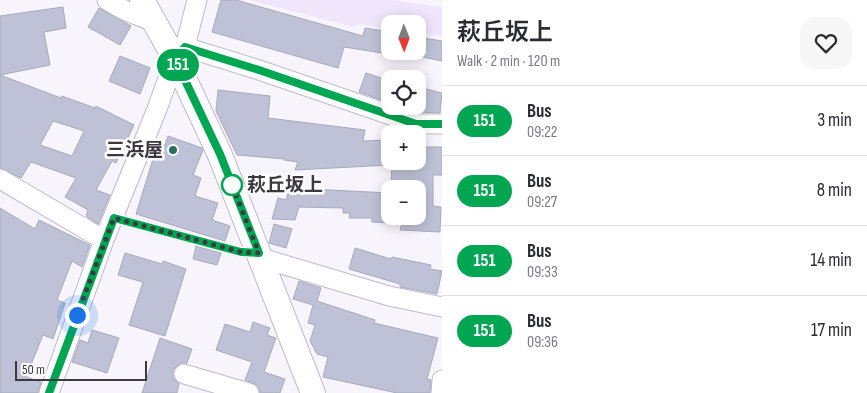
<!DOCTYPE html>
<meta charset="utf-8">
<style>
:root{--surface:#fff;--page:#f7f7f7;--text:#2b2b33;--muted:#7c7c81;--line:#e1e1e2}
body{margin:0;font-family:"Sofia Sans Condensed","Noto Sans JP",sans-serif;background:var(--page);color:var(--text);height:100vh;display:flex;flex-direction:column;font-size:19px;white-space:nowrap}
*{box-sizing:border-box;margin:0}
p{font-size:16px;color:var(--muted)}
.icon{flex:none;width:28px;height:28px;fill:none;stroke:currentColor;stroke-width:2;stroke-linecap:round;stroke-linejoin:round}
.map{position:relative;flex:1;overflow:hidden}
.side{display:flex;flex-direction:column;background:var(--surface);width:425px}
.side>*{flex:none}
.badge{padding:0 10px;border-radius:16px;font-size:18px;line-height:32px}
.needle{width:32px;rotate:179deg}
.fabs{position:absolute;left:381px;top:15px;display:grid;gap:10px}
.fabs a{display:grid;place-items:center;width:45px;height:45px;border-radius:10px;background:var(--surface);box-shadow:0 2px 12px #0003;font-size:25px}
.scale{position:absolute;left:15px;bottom:12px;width:132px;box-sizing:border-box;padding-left:5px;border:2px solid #3c3941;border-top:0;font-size:14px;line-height:18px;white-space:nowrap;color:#3c3941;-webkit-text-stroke:4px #fff;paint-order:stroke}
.you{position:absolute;width:25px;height:25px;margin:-12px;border:4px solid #fff;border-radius:50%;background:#1a73e8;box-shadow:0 0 0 8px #1a73e833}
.map>.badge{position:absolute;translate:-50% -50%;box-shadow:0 0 0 2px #fff}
.round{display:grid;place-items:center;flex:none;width:52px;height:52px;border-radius:15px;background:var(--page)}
.headline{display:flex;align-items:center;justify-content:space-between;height:85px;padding:0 15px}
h1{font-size:24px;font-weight:600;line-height:38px}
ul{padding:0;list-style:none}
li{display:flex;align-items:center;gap:15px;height:70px;padding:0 15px;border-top:1px solid var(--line)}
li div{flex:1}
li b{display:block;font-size:19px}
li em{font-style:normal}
li .badge{min-width:55px;font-weight:700;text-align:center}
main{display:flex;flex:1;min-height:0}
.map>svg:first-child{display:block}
.built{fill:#efe6fc}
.building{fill:#bfc2d6;stroke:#a7aabd;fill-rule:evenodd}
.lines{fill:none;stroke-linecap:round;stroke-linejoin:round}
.service-casing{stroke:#c1b9cc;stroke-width:11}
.minor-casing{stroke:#c1b9cc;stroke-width:21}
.tertiary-casing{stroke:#c1b9cc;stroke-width:26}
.service{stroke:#fff;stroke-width:9}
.minor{stroke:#fff;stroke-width:19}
.tertiary{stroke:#fff;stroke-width:24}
.line-casing{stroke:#fff;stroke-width:11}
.line{stroke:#00a651;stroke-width:8}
.walk{stroke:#3c3941;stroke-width:5;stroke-dasharray:0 9}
.poi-dot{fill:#276d60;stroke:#fff;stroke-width:2}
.stop-dot{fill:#fff;stroke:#00a651;stroke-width:2.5}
.labels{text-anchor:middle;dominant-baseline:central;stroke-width:5;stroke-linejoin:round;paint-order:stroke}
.poi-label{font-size:19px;font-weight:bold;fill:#3c3941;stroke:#fff;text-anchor:end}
.stop-label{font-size:19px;font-weight:bold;fill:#3c3941;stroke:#fff;text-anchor:start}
</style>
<main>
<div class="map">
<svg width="442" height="393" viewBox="0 0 442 393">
<rect width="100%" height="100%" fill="#f8f4fc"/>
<path class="built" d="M249 0H392L442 7V36L418 33V24H390V29L358 24 354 27Z"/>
<g class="building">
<path d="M221 0H236L363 36 365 28 390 32V51H396L395 55 344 47 338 68 212 32Z"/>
<path d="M63 7 66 28 44 32 50 65 0 75 61 98 62 96 95 108 96 106 134 125 116 163 112 161 96 190 110 195 98 224 86 216 88 210 65 197 76 178 31 162 21 178 0 168V16ZM53 121 84 131 72 156 40 145Z"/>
<path d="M99 8 131 26 120 45 88 27Z"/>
<path d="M418 37 442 41V61L418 56Z"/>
<path d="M120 56 150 68 140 94 109 81Z"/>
<path d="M366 73 390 81V103L359 92Z"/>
<path d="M418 87 442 93 440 113 418 112Z"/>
<path d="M218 90 270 96 268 118 365 130 363 141 389 140 390 165 295 170 298 162 284 160 285 159 237 155 216 111Z"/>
<path d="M168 136 202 148 203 150 193 175 201 178 195 196 218 203 212 220 230 226 225 241 136 214 154 156 152 155 157 142 165 145Z"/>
<path d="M418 147H442V175H433V206L441 207 440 232 400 230 404 216H418V189H391L392 161H418Z"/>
<path d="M290 188 390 193V223L372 222V218H349L350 213H343V208L299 207 295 220 272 219 278 198 286 200Z"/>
<path d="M0 208 35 229 39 220 90 245 82 267 72 261 57 300 65 303 53 339 43 335 26 377 41 382 38 393H0Z"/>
<path d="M274 224 292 229 286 248 269 243Z"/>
<path d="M196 246 221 253 217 265 193 259Z"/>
<path d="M355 248 391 259 392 257 431 265 430 269 442 271 437 294 400 287V284L349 269Z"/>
<path d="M125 253 162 264 163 261 186 269 165 336 129 325 143 282 118 275Z"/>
<path d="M299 281 321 288 317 301 375 320 374 323 438 338 427 379 431 380 430 393H397L323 377 328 357 317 354 310 341 315 325 308 323 313 305 293 299Z"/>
<path d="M253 322 270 328 267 335 276 338 264 372 285 379 280 393H260L257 385 245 380 252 362 216 350 225 324 250 332Z"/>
<path d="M92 330 119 338 107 373 72 362 80 340 88 343Z"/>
<path d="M160 338 192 349 187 363H181L177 366 173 370V377L179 384 177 393H142Z"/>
</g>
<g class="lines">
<g class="service-casing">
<path id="service" d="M114 218 241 252 257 253"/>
</g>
<g class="minor-casing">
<g id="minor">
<path d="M107 0 124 10 154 22"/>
<path d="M185 47 259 70 417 124H442"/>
<path d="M0 179 104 240"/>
<path d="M261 258 389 296 442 307"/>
<path d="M184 374 249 393"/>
<path d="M49 393 104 240 157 109 175 59 185 47 197 0"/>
<path d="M441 393 442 380"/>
</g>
</g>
<g class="tertiary-casing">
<path id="tertiary" d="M142 0 175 59 220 155 313 393"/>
</g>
<use href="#service" class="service"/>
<use href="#minor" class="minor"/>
<use href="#tertiary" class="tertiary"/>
</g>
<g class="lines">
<g class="line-casing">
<path id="line" d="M49 393 114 218 241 252 259 253 220 154 175 59 185 47 259 70 416 124H442"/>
</g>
<use href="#line" class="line"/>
<path class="walk" d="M77 315 114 218 241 252 259 253 232 185"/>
</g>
<circle class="poi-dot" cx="173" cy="150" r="5"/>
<circle class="stop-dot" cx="232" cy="185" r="10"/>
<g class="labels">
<g class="poi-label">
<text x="163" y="150">三浜屋</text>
</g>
<g class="stop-label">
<text x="247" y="185">萩丘坂上</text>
</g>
</g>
</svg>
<div class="fabs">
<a><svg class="needle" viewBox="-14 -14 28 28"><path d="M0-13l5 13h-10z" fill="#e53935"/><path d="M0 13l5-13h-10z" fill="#7c7c81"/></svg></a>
<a><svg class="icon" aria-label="locate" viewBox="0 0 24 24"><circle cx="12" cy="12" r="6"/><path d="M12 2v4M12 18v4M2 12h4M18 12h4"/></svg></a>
<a>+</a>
<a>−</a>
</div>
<div class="scale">50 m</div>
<div class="you" style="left:77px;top:315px"></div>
<b class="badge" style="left:178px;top:65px;background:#00a651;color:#fff">151</b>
</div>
<section class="side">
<div class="headline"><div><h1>萩丘坂上</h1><p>Walk · 2 min · 120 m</p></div><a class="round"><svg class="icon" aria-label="heart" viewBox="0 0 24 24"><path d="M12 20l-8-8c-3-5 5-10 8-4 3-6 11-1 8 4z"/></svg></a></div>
<ul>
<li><span class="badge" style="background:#00a651;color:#fff">151</span><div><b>Bus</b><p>09:22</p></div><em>3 min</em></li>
<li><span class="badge" style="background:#00a651;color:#fff">151</span><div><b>Bus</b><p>09:27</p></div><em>8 min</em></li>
<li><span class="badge" style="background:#00a651;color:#fff">151</span><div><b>Bus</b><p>09:33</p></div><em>14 min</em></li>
<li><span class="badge" style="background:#00a651;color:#fff">151</span><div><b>Bus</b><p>09:36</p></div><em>17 min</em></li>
</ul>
</section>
</main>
